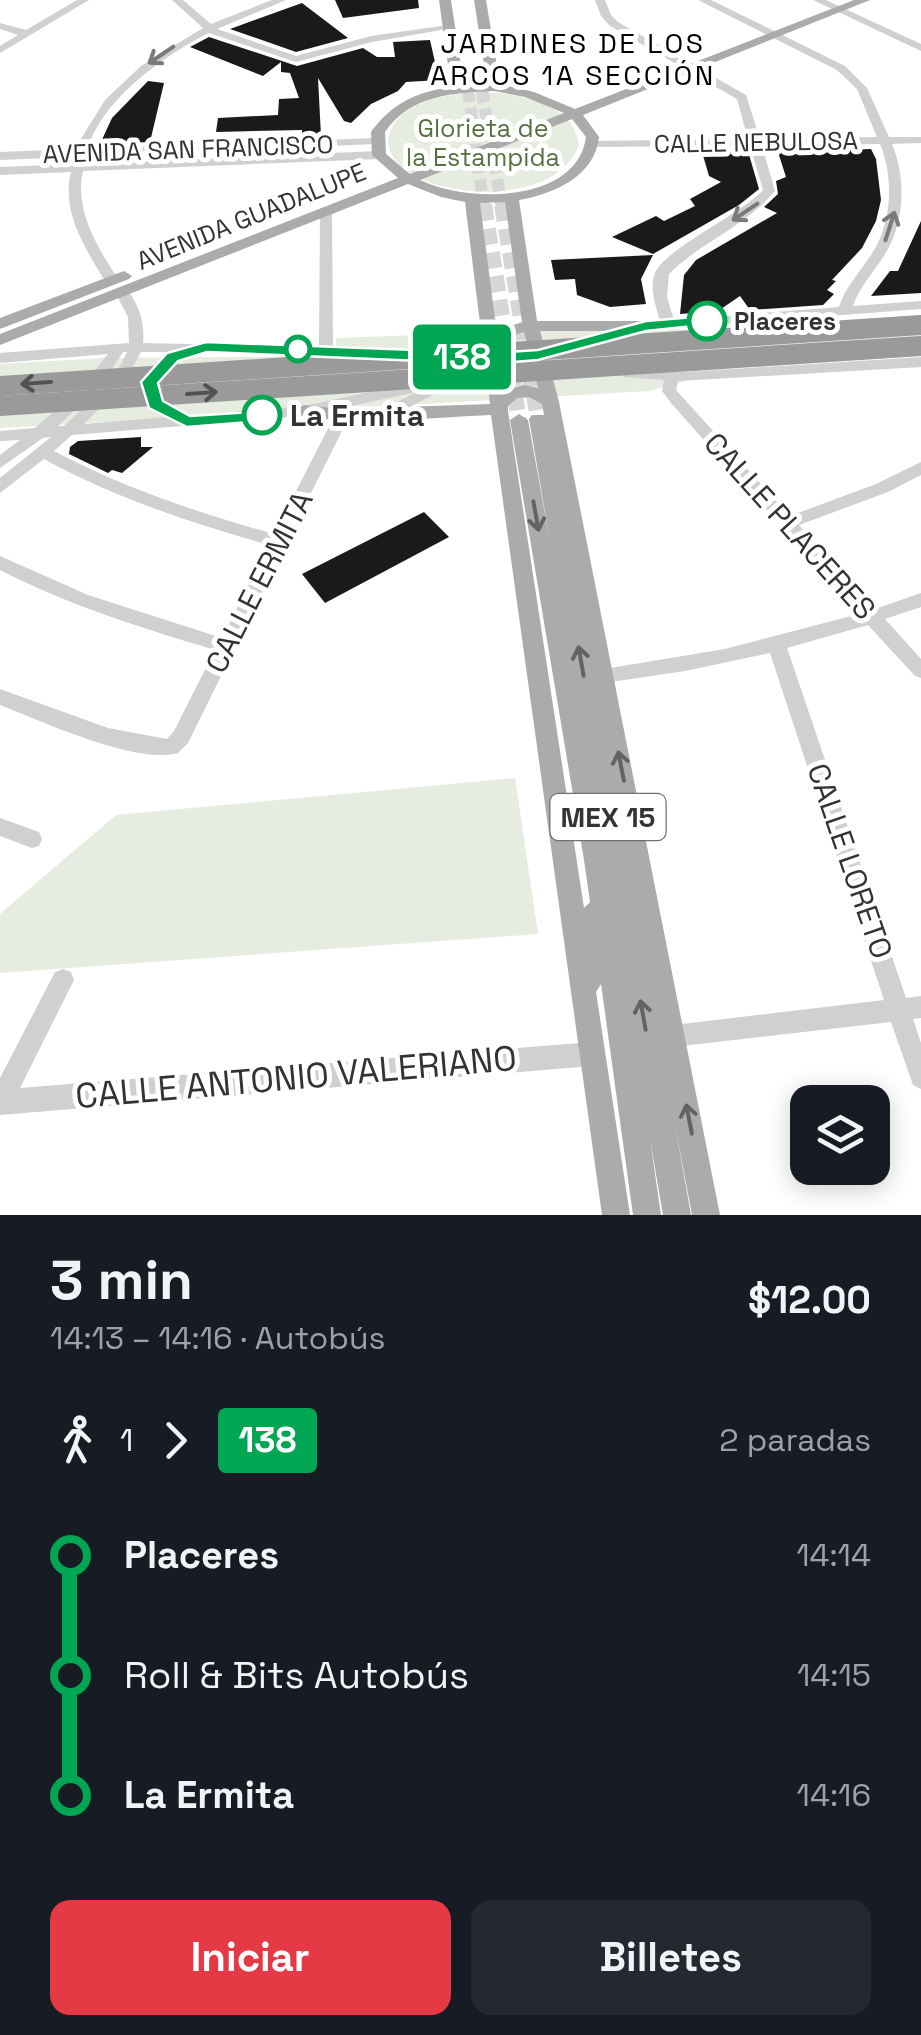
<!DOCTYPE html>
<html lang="es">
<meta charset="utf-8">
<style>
:root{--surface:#171b24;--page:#242831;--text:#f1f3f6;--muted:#9ea1a6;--accent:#e63946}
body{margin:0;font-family:"Space Grotesk",sans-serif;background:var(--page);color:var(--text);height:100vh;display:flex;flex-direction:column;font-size:38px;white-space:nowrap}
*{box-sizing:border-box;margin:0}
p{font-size:32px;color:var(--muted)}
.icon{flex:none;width:55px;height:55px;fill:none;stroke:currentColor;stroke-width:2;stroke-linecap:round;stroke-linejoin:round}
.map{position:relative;height:1215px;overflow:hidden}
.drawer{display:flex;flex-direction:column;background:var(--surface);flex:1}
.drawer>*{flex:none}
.badge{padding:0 20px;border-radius:8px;font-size:35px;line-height:65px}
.tools{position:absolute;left:790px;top:1085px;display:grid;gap:20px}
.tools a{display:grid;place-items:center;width:100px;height:100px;border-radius:20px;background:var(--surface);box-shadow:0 5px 25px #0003;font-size:50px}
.map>.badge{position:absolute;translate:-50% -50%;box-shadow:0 0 0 5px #fff}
.legs{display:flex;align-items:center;gap:15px;height:110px;padding:0 50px;font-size:32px}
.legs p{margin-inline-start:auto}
.headline{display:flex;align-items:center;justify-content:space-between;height:170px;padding:0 50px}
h1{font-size:55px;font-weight:700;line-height:75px}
.primary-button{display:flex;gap:20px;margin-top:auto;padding:20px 50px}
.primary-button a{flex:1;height:115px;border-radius:20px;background:var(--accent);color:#fff;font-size:40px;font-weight:700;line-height:115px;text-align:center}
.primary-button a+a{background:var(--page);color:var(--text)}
ul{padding:0 50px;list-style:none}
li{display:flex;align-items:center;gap:35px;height:120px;font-size:38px}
li i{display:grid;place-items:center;width:15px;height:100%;margin:0 12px;background:currentColor}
li i::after{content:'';width:25px;height:25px;margin:-12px;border:8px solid;border-radius:50%;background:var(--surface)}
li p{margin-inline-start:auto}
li:first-child i{background:linear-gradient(#0000 50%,currentColor 0)}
li:last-child i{background:linear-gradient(currentColor 50%,#0000 0)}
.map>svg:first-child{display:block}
.green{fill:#e6ecdf}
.building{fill:#1a1a1a}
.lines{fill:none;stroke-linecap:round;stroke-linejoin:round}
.major-tunnel-far1{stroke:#d6d6d6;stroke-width:12;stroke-dasharray:12 6;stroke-linecap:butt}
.major-tunnel{stroke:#d6d6d6;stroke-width:16;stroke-dasharray:16 8;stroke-linecap:butt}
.minor{fill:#d0d0d0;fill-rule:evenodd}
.major{fill:#ababab;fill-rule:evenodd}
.highway-bridge{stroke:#9a9a9a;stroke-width:20}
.oneway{stroke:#7a7a7a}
.oneway2{stroke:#525252}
.oneway3{stroke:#636363}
.line-1{fill:#00a651;stroke:#fff;stroke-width:2.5}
.stop-1-dot{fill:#fff;stroke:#00a651;stroke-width:5}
.labels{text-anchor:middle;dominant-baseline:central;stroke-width:10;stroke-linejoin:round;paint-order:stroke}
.far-park-label{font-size:25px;fill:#56703f;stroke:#fff}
.far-street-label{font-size:25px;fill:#333;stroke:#fff}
.far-stop-label{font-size:25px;font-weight:bold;fill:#333;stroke:#fff;text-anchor:start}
.far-neighbourhood-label{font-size:28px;letter-spacing:2.5px;fill:#000;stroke:#fff}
.shield{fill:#fff;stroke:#707070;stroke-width:2.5}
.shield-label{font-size:28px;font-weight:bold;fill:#333}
.stop-label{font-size:30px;font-weight:bold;fill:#333;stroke:#fff;text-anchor:start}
.street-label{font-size:30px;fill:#333;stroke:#fff}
.near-street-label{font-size:35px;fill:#333;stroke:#fff}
</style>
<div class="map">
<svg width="921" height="1215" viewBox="0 0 921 1215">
<rect width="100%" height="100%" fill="#fff"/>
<g class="green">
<path d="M499 93C532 98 574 107 579 145 558 204 443 202 402 167 392 158 385 146 390 133 404 94 465 92 499 93Z"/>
<path d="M921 315V356L726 369 650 391 0 428V364L104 358 335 356 336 338 647 327 705 331Z"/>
<path d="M515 778 538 934 0 973V914L116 815Z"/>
</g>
<g class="building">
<path d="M335 0H418L419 8 343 18Z"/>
<path d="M302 3 348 38 296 52 230 29Z"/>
<path d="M209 37 297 66 363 48 377 57H395L393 42 430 40 439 80 406 82 398 91 371 104 351 123 344 121 318 78 321 136H302V130L216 132 218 118 278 115 279 99 299 98 290 73 281 72V62L263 76 190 47Z"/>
<path d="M148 81 164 83 150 142 100 144 112 118Z"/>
<path d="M871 149 876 159 881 200 876 221 862 248 832 280 836 281 827 290 834 294 823 305 750 310 740 296 718 311 680 314 684 275 696 260 777 213 764 207 778 194 776 181 786 177 778 152Z"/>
<path d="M748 151 759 189 739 205 653 254 612 237 656 216 664 221 695 206 690 199 721 182 709 176 702 152Z"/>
<path d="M921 221V293L871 296 890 271H898Z"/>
<path d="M653 255 641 279 646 304 610 307 577 295 575 279 555 280 551 260Z"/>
<path d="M141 437V447H153L122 473 112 470 108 473 69 454 70 447 78 441Z"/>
<path d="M424 512 449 537 325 603 302 574Z"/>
</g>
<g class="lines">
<g class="major-tunnel-far1">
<path d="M479 73 502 208"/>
<path d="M468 90 484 208"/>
</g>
<g class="major-tunnel">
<path d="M484 205 519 420"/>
<path d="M502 205 538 419"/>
</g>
<g class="minor">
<path d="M77 0H89L0 53V46L18 35 0 29V23L26 30Z"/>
<path d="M172 0H183L211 24 272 0H286L217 29 296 56 371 36 448 25 453 28 372 42 296 62 209 33C166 54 101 100 88 149L376 138 382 141 376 144 87 156 85 164 379 151 385 155 379 159 83 171C74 212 98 247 119 281L112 285 105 281C85 248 61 212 71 172L0 175V167L73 164 75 157 0 160V152L77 149 79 142 105 100 141 66 203 28Z"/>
<path d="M595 0H605L611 15 618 22 746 95 760 139 877 137 857 89 837 70 698 0H711L845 66 867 88 889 137H921V143L892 144C905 175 905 214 890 245 880 266 860 284 853 306L921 301V309L646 330 588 345 583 344V338L660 321C656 306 649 289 655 273 666 248 740 215 763 190L750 146 587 147V143L591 141 748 139 737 99 610 26 601 16ZM880 144C893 175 892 215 877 245 866 266 846 284 839 307L674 320 667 297 669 274C701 242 746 226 775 191L762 146Z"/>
<path d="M813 0H826L921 44V51Z"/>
<path d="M326 207 332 211 333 347 389 348 394 350V356L197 353C179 361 164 367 156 387L161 401 187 416 304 406 426 380 435 388V394L386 419 378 414 381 410 417 392 304 416 72 435 54 451C124 488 198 513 274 534L337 411 342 410 350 415 288 539 290 542 284 548 188 743 178 753C137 765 41 721 0 705V689L108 728 167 739 174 731 215 650C142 628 68 605 0 570V556L88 595 222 638 269 545C191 523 115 498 44 459L0 493V478L51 437 43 438 0 468V455L20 440 0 441V431L35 428 76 393 108 354 0 363V353L129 343 128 317 115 292 122 288 127 289C139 306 145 322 143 343L319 347 320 211ZM123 352H127C115 382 87 404 64 426H58L101 385ZM141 352H174L155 365 142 387 150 408 167 417 84 424 125 382Z"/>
<path d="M921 357V367L678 381 676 390 790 516 876 484 921 462V475L888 492 799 525 875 609 921 593V607L885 619 921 659V678L915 676 868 625 787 648 906 998 921 996V1018L913 1019 921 1043V1089L913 1085 891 1022 673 1047 665 1044 662 1036 665 1028 673 1025 884 1000 770 653 685 671 604 683 598 681 595 676 598 671 604 669 725 649 859 614 671 403 662 391 664 380 624 377 617 372 624 367 686 372Z"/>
<path d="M0 818 39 832 42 839 39 846 32 848 0 836Z"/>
<path d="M63 969 71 972 74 980 20 1088 592 1042 600 1046 604 1054 600 1062 592 1066 0 1115V1078L55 972Z"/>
</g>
<g class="major">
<path d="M439 0H451L464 85 487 84 474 0H486L500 84 534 92 575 109 854 0H870L583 115 599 137C595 176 554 194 519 200L537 321H646L654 326 646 331H540L559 402 720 1215H692L675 1125 691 1215H663L650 1139 661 1215H633L601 984 596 992 630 1215H602L491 415C456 416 316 429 295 411L304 405 342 409 490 404 465 202 441 197 408 184 0 345V334L398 178 372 155 371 132C392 103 417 92 451 87ZM494 91 525 97 564 113 410 174 386 154 385 132C410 95 453 93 494 91ZM572 119 586 137C577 204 466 203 420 180ZM505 202 522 322 511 326 495 319 480 203ZM524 332 538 388 524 385 505 390 497 333 512 336ZM529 397 542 404 544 415H532L529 419 551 547 528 420 519 414 510 420 584 860 590 902 584 908 508 411V406L517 398Z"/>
<path d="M124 271 132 276 129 279 0 329V318Z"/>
</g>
<g class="highway-bridge">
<path d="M0 386 921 325"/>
<path d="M0 406 921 346"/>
</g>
</g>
<defs><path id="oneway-shaft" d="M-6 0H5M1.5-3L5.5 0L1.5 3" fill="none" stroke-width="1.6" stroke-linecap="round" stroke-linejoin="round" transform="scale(2.5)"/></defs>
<g class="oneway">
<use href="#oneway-shaft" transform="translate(161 55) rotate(146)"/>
<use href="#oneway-shaft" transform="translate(745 212) rotate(146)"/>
<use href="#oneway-shaft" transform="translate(890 226) rotate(-72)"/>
</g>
<g class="oneway2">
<use href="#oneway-shaft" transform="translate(36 383) rotate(176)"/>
<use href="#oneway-shaft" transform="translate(202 393) rotate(-4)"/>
</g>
<g class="oneway3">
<use href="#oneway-shaft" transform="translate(536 516) rotate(80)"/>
<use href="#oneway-shaft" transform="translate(581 661) rotate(-100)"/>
<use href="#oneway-shaft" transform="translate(621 766) rotate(-101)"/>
<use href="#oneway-shaft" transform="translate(643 1015) rotate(-100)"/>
<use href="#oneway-shaft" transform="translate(689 1119) rotate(-101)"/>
</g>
<path class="line-1" d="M707 316 712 318V324L646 331 538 360 492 364 207 352 178 361 158 383 163 401 190 416 268 411V419L262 421 187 427 149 408 141 382 167 353 206 342 492 353 538 350 646 321Z"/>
<g class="stop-1-dot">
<circle cx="707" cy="321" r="18"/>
<circle cx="298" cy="349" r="12"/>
<circle cx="262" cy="415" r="18"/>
</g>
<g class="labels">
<g class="far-park-label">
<text x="483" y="128">Glorieta de<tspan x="483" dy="29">la Estampida</tspan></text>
</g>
<g class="far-street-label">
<text transform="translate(756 142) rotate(-1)">CALLE NEBULOSA</text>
<text transform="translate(188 149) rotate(-2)">AVENIDA SAN FRANCISCO</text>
<text transform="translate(251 216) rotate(-22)">AVENIDA GUADALUPE</text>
</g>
<g class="far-stop-label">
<text x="734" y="321">Placeres</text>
</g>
<g class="far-neighbourhood-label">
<text x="573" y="43">JARDINES DE LOS<tspan x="573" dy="32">ARCOS 1A SECCIÓN</tspan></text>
</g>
<rect class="shield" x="550.5" y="794" width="115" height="46" rx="8"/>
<g class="shield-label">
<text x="608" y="817">MEX 15</text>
</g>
<g class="stop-label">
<text x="290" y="415">La Ermita</text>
</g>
<g class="street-label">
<text transform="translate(790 526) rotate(48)">CALLE PLACERES</text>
<text transform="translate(259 582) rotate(-63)">CALLE ERMITA</text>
<text transform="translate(850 861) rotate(71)">CALLE LORETO</text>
</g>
<g class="near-street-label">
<text transform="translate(296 1077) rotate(-5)">CALLE ANTONIO VALERIANO</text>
</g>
</g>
</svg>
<div class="tools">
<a><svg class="icon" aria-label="layers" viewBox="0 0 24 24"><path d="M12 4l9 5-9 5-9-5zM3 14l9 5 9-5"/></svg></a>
</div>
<b class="badge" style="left:462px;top:357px;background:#00a651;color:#fff">138</b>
</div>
<section class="drawer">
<div class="headline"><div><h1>3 min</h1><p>14:13 – 14:16 · Autobús</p></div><b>$12.00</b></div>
<div class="legs"><svg class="icon" aria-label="walk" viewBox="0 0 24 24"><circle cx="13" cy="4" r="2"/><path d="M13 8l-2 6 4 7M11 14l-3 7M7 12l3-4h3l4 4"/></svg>1<svg class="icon" aria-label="forward" viewBox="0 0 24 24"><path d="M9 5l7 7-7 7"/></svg><b class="badge" style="background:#00a651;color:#fff">138</b><p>2 paradas</p></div>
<ul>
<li><i style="color:#00a651"></i><b>Placeres</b><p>14:14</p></li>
<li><i style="color:#00a651"></i><span>Roll &amp; Bits Autobús</span><p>14:15</p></li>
<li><i style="color:#00a651"></i><b>La Ermita</b><p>14:16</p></li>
</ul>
<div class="primary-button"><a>Iniciar</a><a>Billetes</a></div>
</section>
